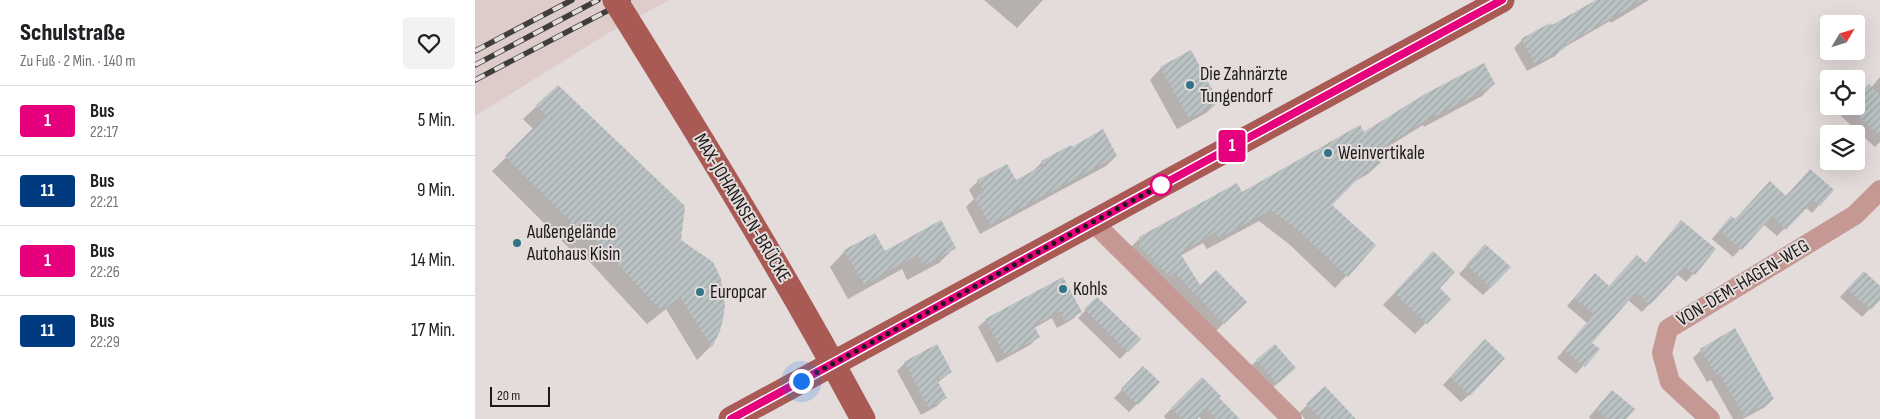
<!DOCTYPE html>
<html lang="de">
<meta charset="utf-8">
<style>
:root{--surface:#fff;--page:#f2f2f2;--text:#202124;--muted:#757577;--line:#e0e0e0}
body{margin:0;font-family:"Sofia Sans Condensed",sans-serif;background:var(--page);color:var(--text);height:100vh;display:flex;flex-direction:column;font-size:19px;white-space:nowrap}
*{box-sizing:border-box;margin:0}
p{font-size:16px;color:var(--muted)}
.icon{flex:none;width:28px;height:28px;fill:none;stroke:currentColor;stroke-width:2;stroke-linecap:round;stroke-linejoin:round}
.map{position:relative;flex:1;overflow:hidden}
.drawer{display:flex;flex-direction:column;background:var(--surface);width:475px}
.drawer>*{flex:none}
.badge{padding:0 10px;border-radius:4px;font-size:18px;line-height:32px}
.needle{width:32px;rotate:52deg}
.buttons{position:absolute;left:1345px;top:15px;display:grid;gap:10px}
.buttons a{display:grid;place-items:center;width:45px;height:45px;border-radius:5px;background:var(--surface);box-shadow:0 5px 20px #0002;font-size:25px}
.scale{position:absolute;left:15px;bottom:12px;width:60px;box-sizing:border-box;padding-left:5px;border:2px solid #1d1a1a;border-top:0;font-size:14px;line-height:18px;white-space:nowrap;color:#1d1a1a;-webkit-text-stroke:4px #e4dcdb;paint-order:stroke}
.you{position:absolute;width:25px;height:25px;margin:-12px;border:4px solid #fff;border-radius:50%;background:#1a73e8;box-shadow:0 0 0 8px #1a73e833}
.map>.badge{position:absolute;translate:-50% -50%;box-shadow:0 0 0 2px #fff}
.round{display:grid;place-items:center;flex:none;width:52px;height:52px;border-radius:5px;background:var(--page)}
.overview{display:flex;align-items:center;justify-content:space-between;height:85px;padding:0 20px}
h1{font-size:24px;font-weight:800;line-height:38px}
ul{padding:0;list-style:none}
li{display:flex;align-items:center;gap:15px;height:70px;padding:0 20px;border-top:1px solid var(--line)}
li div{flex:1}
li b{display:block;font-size:19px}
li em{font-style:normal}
li .badge{min-width:55px;font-weight:700;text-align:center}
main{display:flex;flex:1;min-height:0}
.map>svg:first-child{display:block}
.built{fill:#ddccca}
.shadow{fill:#0003}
.building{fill:url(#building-hatch)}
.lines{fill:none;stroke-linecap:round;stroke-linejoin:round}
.minor{stroke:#c59893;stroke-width:20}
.major{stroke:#a95a55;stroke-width:25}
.rail-casing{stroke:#413d3d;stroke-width:5.5}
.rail{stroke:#e4dcdb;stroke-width:4;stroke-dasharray:11;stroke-linecap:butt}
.major-bridge{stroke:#a95a55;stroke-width:25}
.line-casing{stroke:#fff;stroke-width:11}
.line{stroke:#e6007e;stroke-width:8}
.walk{stroke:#1d1a1a;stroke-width:5;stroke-dasharray:0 9}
.poi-dot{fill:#317485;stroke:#e4dcdb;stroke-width:2}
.stop-dot{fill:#fff;stroke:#e6007e;stroke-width:2.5}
.labels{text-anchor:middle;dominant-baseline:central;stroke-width:4;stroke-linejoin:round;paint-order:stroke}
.poi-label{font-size:19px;fill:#1d1a1a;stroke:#e4dcdb;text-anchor:start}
.street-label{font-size:19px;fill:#1d1a1a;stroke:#e4dcdb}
</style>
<main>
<section class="drawer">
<div class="overview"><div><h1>Schulstraße</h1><p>Zu Fuß · 2 Min. · 140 m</p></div><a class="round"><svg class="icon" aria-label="heart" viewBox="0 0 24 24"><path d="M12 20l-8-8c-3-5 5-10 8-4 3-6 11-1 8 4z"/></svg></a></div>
<ul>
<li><span class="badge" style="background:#e6007e;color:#fff">1</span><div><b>Bus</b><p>22:17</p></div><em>5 Min.</em></li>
<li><span class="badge" style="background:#003b80;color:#fff">11</span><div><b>Bus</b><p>22:21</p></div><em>9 Min.</em></li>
<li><span class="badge" style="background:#e6007e;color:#fff">1</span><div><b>Bus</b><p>22:26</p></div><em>14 Min.</em></li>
<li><span class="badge" style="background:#003b80;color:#fff">11</span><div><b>Bus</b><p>22:29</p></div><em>17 Min.</em></li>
</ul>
</section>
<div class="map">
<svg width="1405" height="419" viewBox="0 0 1405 419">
<defs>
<pattern id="building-hatch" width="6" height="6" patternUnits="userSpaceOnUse" patternTransform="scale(1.25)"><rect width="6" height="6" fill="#bac2c4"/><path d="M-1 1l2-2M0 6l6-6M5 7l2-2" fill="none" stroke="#9fa6a8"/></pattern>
</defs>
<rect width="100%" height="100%" fill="#e4dcdb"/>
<path class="built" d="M0 0H194L132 34 0 116Z"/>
<g class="shadow">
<path d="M509 0H568L542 28Z"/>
<path d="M1131 0H1174L1136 23 1135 21 1088 48 1080 56 1052 71 1039 48 1047 40Z"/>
<path d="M686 68 743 102 731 113 702 129 675 80Z"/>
<path d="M1405 77V142L1400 147 1366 116 1375 106H1381Z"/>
<path d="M1019 84 1007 96 949 127 948 125 900 155 905 163 893 174 877 183 855 205 900 245 860 288 814 244 784 221 732 249 728 243 705 256 725 287 770 302 737 335 653 250 665 238 767 194 888 133Z"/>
<path d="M62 106 204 241 244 330 236 346 222 360 191 309 172 324 101 247 97 251 17 171 59 130 48 119Z"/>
<path d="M641 156 631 166 505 234 491 207 499 199 494 190 503 181 540 182 557 172 567 162Z"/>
<path d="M1328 178 1344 205 1337 213 1330 207 1302 236 1288 224 1258 257 1237 239 1249 225 1310 197Z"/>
<path d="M1206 221 1240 249 1211 282 1202 274 1167 312 1153 300 1115 343 1123 349 1101 374 1082 358 1112 323 1092 306 1112 283 1134 287 1170 264Z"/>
<path d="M479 248 464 263 432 280 427 269 373 299 355 267 370 251 410 253Z"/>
<path d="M1003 254 1016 287 1008 295 984 274Z"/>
<path d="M947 264 963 288 974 299 940 334 908 305Z"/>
<path d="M587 279 605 311 598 319 582 328 577 318 559 328 563 337 555 345 522 363 503 327 511 320Z"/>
<path d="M1381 280 1405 287V298L1387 317 1365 297Z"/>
<path d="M622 298 664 339 645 359 603 318Z"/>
<path d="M1002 348 994 395 986 402 968 385Z"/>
<path d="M1226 350 1298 399 1290 407 1268 419H1258L1236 380 1232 382 1218 358Z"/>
<path d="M782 360 811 376 794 391 774 368Z"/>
<path d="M430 363 476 372 462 383 470 398 462 406 446 415 422 371Z"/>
<path d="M668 368 683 382 654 412 639 398Z"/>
<path d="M727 379 763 419H726L724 416 721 419H691L689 416Z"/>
<path d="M850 388 880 419H830L824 413Z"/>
<path d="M1137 391 1149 419H1116L1114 417Z"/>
</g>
<g class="building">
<path d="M1121 0H1168L1088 46 1090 48 1060 64 1046 39 1075 23 1077 25Z"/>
<path d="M716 50 744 102 714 119 685 67Z"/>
<path d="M1009 63 1020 84 961 116V114L900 152 906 163 891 171 857 205 901 245 873 277 825 232 796 210 744 238 741 232 705 253 725 285 741 270 772 302 749 324 699 272 695 277 664 246V237L762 183 767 192 885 125 889 132 950 94Z"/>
<path d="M1394 84 1405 95V136L1373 107 1381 106V98Z"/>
<path d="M83 85 210 206 206 240 238 262 246 279 250 305 248 319 245 331 237 347 205 297 186 311 115 234 112 238 30 156 71 115 61 105Z"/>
<path d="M628 129 642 156 515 225 499 197 509 192 502 180 532 164 541 180 569 165 566 161 596 145 597 147Z"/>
<path d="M1335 169 1359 190 1345 206 1339 200 1311 230 1297 216 1267 250 1244 230 1256 216 1260 219 1295 181 1311 196Z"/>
<path d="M466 220 481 248 448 266 442 255 389 285 369 250 400 233 410 251Z"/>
<path d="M1206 220 1241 249 1220 275 1210 267 1175 305 1161 292 1117 343 1125 349 1110 367 1089 350 1119 314 1099 298 1120 273 1134 286 1162 255 1171 263Z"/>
<path d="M1010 244 1036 267 1016 288 991 265Z"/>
<path d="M958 251 980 272 965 288 976 299 952 324 919 293Z"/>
<path d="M1389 271 1405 286V300L1396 310 1372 289Z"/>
<path d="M588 277 607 312 590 321 585 311 559 326 565 337 530 356 510 319Z"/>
<path d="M622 297 666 339 653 352 609 309Z"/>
<path d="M1260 328 1299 399 1269 416 1244 373 1241 375 1225 349Z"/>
<path d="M1010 339 1030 358 995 396 975 377Z"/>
<path d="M462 344 477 372 462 380 472 398 454 408 429 362Z"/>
<path d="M800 344 821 368 802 384 781 360Z"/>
<path d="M668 366 685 382 663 405 646 389Z"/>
<path d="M727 377 746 396 744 398 765 419H741L732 409 722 419H707L696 408Z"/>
<path d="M850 386 881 419H846L831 404Z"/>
<path d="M1137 390 1160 409 1151 419H1133L1121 409Z"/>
</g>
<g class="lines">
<g class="minor">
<path d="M618 222 817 419"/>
<path d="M1235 419 1195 382 1187 353 1193 329 1380 215 1405 190"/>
</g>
<path class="major" d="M256 419 1027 0"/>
<g class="rail-casing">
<g id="rail">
<path d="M0 51 97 0"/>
<path d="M0 65 123 0"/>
<path d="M0 80 153 0"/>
</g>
</g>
<use href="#rail" class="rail"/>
<path class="major-bridge" d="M140 0C226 138 311 276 388 419"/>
</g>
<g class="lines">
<g class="line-casing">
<path id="line" d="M256 419 1027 0"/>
</g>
<use href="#line" class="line"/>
<path class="walk" d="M326 381 686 185"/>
</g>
<g class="poi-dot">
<circle cx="715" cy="85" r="5"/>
<circle cx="853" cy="153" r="5"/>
<circle cx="42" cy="243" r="5"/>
<circle cx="588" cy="289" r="5"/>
<circle cx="225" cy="292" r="5"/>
</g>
<circle class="stop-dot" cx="686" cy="185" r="10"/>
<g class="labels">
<g class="poi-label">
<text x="725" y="74">Die Zahnärzte<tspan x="725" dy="22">Tungendorf</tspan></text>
<text x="863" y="153">Weinvertikale</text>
<text x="52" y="232">Außengelände<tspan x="52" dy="22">Autohaus Kisin</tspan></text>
<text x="598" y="289">Kohls</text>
<text x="235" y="292">Europcar</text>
</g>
<g class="street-label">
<text transform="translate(267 208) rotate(59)">MAX-JOHANNSEN-BRÜCKE</text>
<text transform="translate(1268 283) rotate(-31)">VON-DEM-HAGEN-WEG</text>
</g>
</g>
</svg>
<div class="buttons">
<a><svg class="needle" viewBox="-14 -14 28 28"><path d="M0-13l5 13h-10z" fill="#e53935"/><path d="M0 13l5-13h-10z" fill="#757577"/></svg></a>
<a><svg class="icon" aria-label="locate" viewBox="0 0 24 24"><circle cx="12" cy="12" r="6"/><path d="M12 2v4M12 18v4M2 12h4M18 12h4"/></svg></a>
<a><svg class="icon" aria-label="layers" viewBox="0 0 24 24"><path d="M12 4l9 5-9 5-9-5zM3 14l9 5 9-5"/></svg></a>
</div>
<div class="scale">20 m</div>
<div class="you" style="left:326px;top:381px"></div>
<b class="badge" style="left:757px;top:146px;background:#e6007e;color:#fff">1</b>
</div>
</main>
